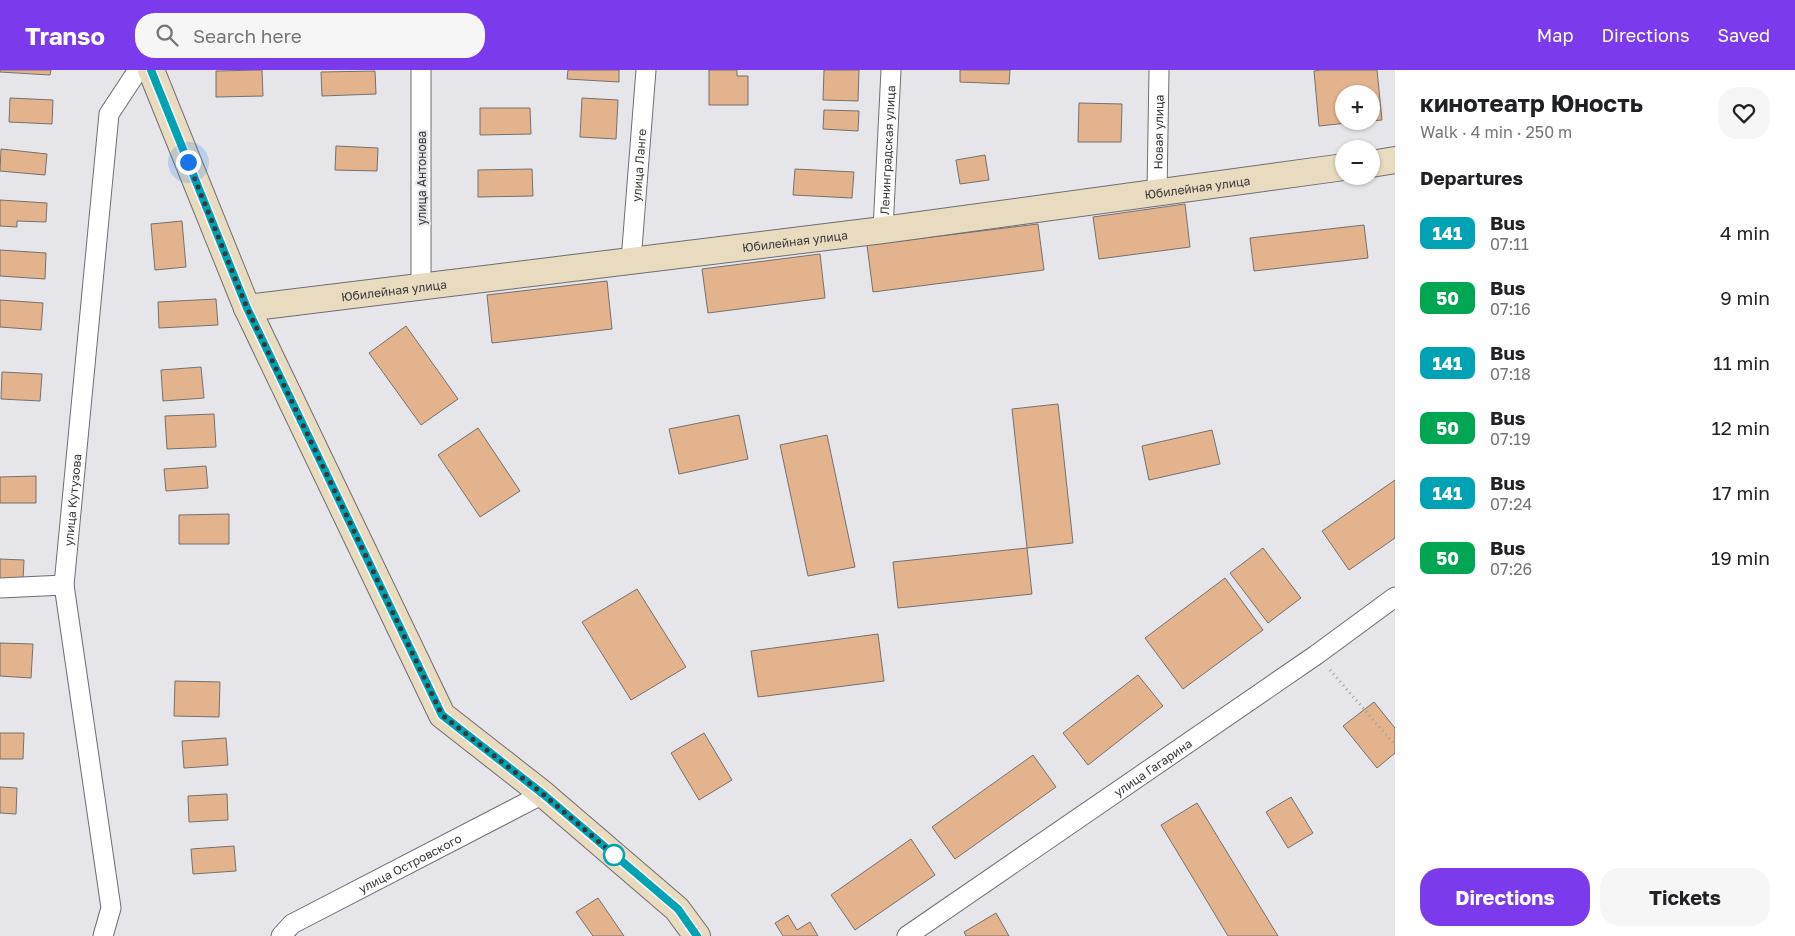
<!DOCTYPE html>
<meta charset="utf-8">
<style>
:root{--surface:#fff;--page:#f6f6f6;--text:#202124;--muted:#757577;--accent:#7c3aed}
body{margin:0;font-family:"Golos Text",sans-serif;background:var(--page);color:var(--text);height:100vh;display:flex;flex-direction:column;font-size:19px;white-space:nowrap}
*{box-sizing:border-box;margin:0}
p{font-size:16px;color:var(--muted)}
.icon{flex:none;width:28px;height:28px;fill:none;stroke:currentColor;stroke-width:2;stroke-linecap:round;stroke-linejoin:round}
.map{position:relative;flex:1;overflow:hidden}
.sheet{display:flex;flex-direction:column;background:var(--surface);width:400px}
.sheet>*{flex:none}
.badge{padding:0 10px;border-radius:8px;font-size:18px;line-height:32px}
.controls{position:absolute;left:1335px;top:15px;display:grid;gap:10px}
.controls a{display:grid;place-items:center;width:45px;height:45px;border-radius:50%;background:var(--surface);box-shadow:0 1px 4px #0004;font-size:25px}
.you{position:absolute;width:25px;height:25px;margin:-12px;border:4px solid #fff;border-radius:50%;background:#1a73e8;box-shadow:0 0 0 8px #1a73e833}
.map>.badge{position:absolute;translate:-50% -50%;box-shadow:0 0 0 2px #fff}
h2{padding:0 25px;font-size:19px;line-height:45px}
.round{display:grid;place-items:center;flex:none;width:52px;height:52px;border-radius:20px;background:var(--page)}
.overview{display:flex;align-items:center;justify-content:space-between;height:85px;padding:0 25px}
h1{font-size:24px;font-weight:700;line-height:38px}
.button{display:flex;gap:10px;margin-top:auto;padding:10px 25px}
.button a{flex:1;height:58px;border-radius:20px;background:var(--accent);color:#fff;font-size:20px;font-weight:700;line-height:58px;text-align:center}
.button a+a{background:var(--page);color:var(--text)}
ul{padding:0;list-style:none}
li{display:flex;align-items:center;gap:15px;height:65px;padding:0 25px}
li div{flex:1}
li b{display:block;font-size:19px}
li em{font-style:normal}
li .badge{min-width:55px;font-weight:700;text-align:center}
header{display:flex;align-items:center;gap:30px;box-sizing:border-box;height:70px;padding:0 25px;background:var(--accent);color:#fff}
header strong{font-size:24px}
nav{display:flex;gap:28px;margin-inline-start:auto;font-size:18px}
.search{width:350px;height:45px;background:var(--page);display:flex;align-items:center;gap:12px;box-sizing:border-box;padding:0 18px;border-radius:20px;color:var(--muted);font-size:19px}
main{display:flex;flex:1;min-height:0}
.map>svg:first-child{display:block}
.building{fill:#e3b38e;stroke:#75716e}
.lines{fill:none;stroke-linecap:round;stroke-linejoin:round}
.street-casing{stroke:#6e6d71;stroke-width:21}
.secondary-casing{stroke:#6e6d71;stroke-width:28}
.path{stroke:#9f9ea2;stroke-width:3;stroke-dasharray:1 4;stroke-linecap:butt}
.street{stroke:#fff;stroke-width:19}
.secondary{stroke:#e8dbc0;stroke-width:26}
.line-casing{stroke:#fff;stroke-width:11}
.line{stroke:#00a3b4;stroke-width:8}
.walk{stroke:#383739;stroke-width:5;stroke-dasharray:0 9}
.stop-dot{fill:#fff;stroke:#00a3b4;stroke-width:2.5}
.labels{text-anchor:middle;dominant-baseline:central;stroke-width:4;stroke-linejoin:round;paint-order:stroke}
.street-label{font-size:12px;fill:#383739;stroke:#e6e5ea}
</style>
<header>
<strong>Transo</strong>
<div class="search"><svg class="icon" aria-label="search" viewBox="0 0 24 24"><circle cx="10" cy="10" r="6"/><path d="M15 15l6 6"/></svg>Search here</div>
<nav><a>Map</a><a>Directions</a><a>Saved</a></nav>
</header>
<main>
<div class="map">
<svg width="1395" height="866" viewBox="0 0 1395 866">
<rect width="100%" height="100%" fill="#e6e5ea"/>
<g class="building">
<path d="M0 0H51L50 5 0 2Z"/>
<path d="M262 0 263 26 216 27V1Z"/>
<path d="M568 0H619V12L567 9Z"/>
<path d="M709 0H737V6H748V35H709Z"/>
<path d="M824 0H859L858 31 823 30Z"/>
<path d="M960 0H1010L1009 14 960 12Z"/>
<path d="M1321 0H1377L1382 50 1371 51V24H1344V51H1366L1319 56 1314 1Z"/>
<path d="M375 1 376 24 322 26 321 2Z"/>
<path d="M10 28 53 30 52 54 9 52Z"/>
<path d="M582 28 618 30 616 69 580 67Z"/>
<path d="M1079 33 1122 34 1121 72H1078Z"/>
<path d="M480 38H530L531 64 480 65Z"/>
<path d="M824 40 859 41 858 61 823 59Z"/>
<path d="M336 76 378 78 377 101 335 100Z"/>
<path d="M1 79 47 84 45 105 0 101Z"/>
<path d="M985 85 989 110 960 114 956 90Z"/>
<path d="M532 99 533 126 478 127V100Z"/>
<path d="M795 99 854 102 852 128 793 125Z"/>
<path d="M0 130 47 133 46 152 17 151V157L0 156Z"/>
<path d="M1185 134 1190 177 1099 189 1093 147Z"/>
<path d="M182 151 186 197 155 200 151 154Z"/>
<path d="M1038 154 1044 200 873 222 867 175Z"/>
<path d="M1364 155 1368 188 1254 201 1250 168Z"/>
<path d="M0 180 46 183 45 209 0 206Z"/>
<path d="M820 184 825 228 708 243 702 199Z"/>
<path d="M607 211 612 259 492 273 487 225Z"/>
<path d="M216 229 218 255 159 258 158 232Z"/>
<path d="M0 230 43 233 41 260 0 257Z"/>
<path d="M406 256 458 329 421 355 369 283Z"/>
<path d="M201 297 204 328 163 331 161 300Z"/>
<path d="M2 302 42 304 40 331 1 329Z"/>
<path d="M1058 334 1073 473 1027 478 1012 339Z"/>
<path d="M214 344 216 377 167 379 165 346Z"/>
<path d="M739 345 748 389 679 404 669 359Z"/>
<path d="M478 358 520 421 480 447 438 385Z"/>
<path d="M1212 360 1220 394 1149 410 1142 376Z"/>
<path d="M827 365 855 497 808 506 780 375Z"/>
<path d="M206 396 208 418 166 421 164 399Z"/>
<path d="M36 406V433H0V407Z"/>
<path d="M1395 410V468L1349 500 1322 461Z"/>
<path d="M229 444V474H179V445Z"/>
<path d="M1027 478 1032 524 898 538 893 492Z"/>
<path d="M1263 478 1301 528 1268 553 1230 503Z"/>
<path d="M0 489 24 490 23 511 0 510Z"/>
<path d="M1225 508 1263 560 1183 619 1145 568Z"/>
<path d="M637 519 686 597 631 630 582 552Z"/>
<path d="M878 564 884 611 758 627 751 581Z"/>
<path d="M0 573 33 574 31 608 0 606Z"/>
<path d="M1138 605 1163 636 1088 695 1063 663Z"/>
<path d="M175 611 220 612 219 647 174 646Z"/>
<path d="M1374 632 1395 658V683L1377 698 1343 656Z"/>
<path d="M0 663H24L23 689H0Z"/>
<path d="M704 663 732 710 699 730 671 683Z"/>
<path d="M226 668 228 695 184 698 182 671Z"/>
<path d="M1033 685 1056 717 955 789 932 757Z"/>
<path d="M0 717 17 718 16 744 0 743Z"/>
<path d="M227 724 228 750 189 752 188 726Z"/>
<path d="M1291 727 1313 763 1288 778 1266 742Z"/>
<path d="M1197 733 1278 866H1228L1161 755Z"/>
<path d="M911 769 935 805 855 860 831 825Z"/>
<path d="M234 776 236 801 193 804 191 779Z"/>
<path d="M598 828 624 866H593L576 842Z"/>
<path d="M996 843 1009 866H966L964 862Z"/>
<path d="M788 845 797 860 810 852 818 866H783L775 853Z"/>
</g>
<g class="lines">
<g class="street-casing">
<g id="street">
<path d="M421 0V217"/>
<path id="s1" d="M1157 123 1159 0"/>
<path id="s2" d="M883 160 891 0"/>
<path id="s3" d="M631 191 646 0"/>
<path d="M0 518 64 515"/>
<path id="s4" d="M103 866 111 838 64 515 109 44 138 0"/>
<path id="s5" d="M281 866 292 854 543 724"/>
<path id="s6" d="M907 866 1316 585 1395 527"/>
</g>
</g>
<g class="secondary-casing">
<g id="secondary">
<path d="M151 0 247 238 442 645 543 724 677 839 697 866"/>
<path d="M1371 94 1395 90"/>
<path id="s7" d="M247 238 883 160 1344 97"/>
</g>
</g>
<path class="path" d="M1330 600 1395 675"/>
<use href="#street" class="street"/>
<use href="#secondary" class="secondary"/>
</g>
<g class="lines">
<g class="line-casing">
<path id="line" d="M151 0 247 238 442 645 543 724 678 839 697 866"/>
</g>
<use href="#line" class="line"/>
<path class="walk" d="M188 92 247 238 442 645 543 724 618 788 614 785"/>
</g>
<circle class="stop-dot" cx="614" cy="785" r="10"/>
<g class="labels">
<g class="street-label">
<text stroke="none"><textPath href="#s1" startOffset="61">Новая улица</textPath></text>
<text stroke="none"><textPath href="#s2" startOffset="80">Ленинградская улица</textPath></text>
<text stroke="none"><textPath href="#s3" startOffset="96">улица Ланге</textPath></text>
<text transform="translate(421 108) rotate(-90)">улица Антонова</text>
<text stroke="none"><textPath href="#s7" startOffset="958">Юбилейная улица</textPath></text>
<text stroke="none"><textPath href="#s7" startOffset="552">Юбилейная улица</textPath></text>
<text stroke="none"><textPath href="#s7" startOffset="148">Юбилейная улица</textPath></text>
<text stroke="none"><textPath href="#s4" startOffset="441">улица Кутузова</textPath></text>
<text stroke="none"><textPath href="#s6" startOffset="298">улица Гагарина</textPath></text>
<text stroke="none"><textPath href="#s5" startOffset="149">улица Островского</textPath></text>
</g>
</g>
</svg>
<div class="controls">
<a>+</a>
<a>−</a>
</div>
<div class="you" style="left:188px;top:92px"></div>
</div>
<section class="sheet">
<div class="overview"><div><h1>кинотеатр Юность</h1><p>Walk · 4 min · 250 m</p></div><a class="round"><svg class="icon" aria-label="heart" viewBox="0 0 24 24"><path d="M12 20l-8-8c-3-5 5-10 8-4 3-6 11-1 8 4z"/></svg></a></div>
<h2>Departures</h2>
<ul>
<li><span class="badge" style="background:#00a3b4;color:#fff">141</span><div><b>Bus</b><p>07:11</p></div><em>4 min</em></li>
<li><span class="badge" style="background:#00a651;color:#fff">50</span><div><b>Bus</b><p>07:16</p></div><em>9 min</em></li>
<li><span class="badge" style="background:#00a3b4;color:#fff">141</span><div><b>Bus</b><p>07:18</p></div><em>11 min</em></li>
<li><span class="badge" style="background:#00a651;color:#fff">50</span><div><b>Bus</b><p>07:19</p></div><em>12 min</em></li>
<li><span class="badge" style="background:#00a3b4;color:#fff">141</span><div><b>Bus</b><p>07:24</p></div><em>17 min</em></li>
<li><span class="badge" style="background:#00a651;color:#fff">50</span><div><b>Bus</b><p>07:26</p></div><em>19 min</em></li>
</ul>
<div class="button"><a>Directions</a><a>Tickets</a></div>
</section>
</main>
